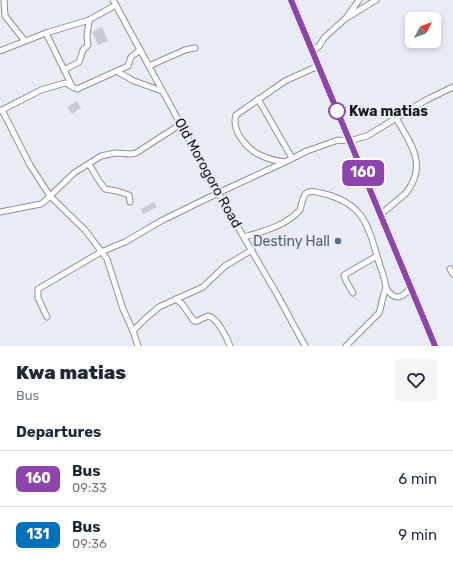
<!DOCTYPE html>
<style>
:root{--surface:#fff;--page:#f6f6f7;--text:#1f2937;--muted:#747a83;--line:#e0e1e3}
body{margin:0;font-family:Rubik,sans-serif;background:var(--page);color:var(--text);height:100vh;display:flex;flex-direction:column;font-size:15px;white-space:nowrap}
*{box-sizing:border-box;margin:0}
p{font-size:13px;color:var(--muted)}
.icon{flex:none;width:22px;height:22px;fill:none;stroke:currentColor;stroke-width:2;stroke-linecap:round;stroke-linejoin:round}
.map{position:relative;height:346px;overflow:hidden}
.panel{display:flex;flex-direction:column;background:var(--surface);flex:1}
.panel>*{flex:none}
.badge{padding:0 8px;border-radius:6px;font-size:14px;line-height:26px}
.needle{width:26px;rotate:49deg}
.controls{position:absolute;left:405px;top:12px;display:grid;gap:8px}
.controls a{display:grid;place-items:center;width:36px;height:36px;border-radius:6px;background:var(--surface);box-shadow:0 2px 6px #0003;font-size:20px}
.map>.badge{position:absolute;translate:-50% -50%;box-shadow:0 0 0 2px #fff}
h2{padding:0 16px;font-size:15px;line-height:36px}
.round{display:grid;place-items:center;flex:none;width:42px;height:42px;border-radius:6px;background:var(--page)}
.summary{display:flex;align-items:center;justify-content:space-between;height:68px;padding:0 16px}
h1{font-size:19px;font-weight:800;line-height:30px}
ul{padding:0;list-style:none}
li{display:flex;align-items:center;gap:12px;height:56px;padding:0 16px;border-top:1px solid var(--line)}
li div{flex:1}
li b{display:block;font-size:15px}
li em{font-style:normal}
li .badge{min-width:44px;font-weight:700;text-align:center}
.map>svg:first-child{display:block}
.building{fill:#cacad3}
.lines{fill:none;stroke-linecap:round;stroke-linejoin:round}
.minor-casing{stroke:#8e9098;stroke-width:7}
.highway-casing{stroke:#8e9098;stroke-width:9}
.minor{stroke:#fff;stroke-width:5}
.highway{stroke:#fff;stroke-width:7}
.line-casing{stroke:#fff;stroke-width:9}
.line{stroke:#8e44ad;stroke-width:6}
.stop-dot{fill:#fff;stroke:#8e44ad;stroke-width:2}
.service-dot{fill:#5c6f8a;stroke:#eaecf5;stroke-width:1.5}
.labels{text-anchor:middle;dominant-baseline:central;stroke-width:4;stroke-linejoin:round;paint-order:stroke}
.stop-label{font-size:14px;font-weight:bold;fill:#191a1d;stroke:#eaecf5;text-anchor:start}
.street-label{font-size:14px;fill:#191a1d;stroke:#eaecf5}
.service-label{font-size:14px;fill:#4e5e75;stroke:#eaecf5;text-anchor:end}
</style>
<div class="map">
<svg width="453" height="346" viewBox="0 0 453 346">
<rect width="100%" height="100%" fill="#eaecf5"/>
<g class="building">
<path d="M102 27 108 41 98 45 92 32Z"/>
<path d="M77 101 81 108 72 114 67 107Z"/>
<path d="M154 202 157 207 143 214 141 209Z"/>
</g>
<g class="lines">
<g class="minor-casing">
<g id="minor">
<path d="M4 0 5 16 25 41"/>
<path d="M113 0 218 193 278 296 305 346"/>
<path d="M348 17 376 0"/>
<path d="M46 33 72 86"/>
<path d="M0 51 46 33 89 20 116 5"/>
<path d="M312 52 320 45 324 38 346 18 359 0"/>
<path d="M149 66 185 50 195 48"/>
<path d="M64 70 79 62 83 50 88 45 87 37 89 20"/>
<path d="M118 72 134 81 162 91"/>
<path d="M258 99 292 158"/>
<path d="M2 110 30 165 50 196 85 230 107 259 123 309 133 331 138 346"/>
<path d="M0 111 41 90 65 83C70 84 72 88 77 89L128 66 131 57 140 50"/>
<path d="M285 162C277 161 268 159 260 155 247 149 231 131 236 115L285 81 318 66"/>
<path d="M89 164 99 181 105 189 117 191 129 195 130 202"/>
<path d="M0 212 41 204 46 200 74 173 101 156 115 153 131 154 136 153 181 124"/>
<path d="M380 215 406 193C428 165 411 144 396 118"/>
<path d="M244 237C265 231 285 226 300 210 304 195 303 188 321 193 360 202 367 220 377 256 380 267 385 277 386 288 395 302 403 298 411 287"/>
<path d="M450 269 453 274"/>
<path d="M353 293 346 281 344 275 377 256"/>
<path d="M176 299 182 304 194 321H197L208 316C217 317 227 338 230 346"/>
<path d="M47 317 38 298V289L101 252 125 242 161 221 218 193 285 162 307 151 338 140 349 141 367 136 426 100 453 87"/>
<path d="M133 331 146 318 159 307 203 287 225 266 252 250"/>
<path d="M346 346 379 313C382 305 382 297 386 288"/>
</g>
</g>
<g class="highway-casing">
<path id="highway" d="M291 0 435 346"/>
</g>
<use href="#minor" class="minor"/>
<use href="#highway" class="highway"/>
</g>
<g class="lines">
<g class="line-casing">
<path id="line" d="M291 0 435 346"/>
</g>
<use href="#line" class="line"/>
</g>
<circle class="stop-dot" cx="337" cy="111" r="8"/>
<circle class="service-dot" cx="338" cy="241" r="4"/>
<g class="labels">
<g class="stop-label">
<text x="349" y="111">Kwa matias</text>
</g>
<g class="street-label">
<text transform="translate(208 173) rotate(61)">Old Morogoro Road</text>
</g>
<g class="service-label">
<text x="330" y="241">Destiny Hall</text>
</g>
</g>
</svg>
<div class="controls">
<a><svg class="needle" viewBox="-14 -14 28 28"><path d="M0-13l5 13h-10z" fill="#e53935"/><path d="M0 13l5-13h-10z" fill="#747a83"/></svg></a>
</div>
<b class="badge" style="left:363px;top:173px;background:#8e44ad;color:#fff">160</b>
</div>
<section class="panel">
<div class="summary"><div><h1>Kwa matias</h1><p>Bus</p></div><a class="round"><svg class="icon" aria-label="heart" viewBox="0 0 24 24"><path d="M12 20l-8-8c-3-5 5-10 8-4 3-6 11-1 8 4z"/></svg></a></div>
<h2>Departures</h2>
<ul>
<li><span class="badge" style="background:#8e44ad;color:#fff">160</span><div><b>Bus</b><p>09:33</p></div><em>6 min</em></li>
<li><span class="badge" style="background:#0072bc;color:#fff">131</span><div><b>Bus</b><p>09:36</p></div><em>9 min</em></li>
</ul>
</section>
